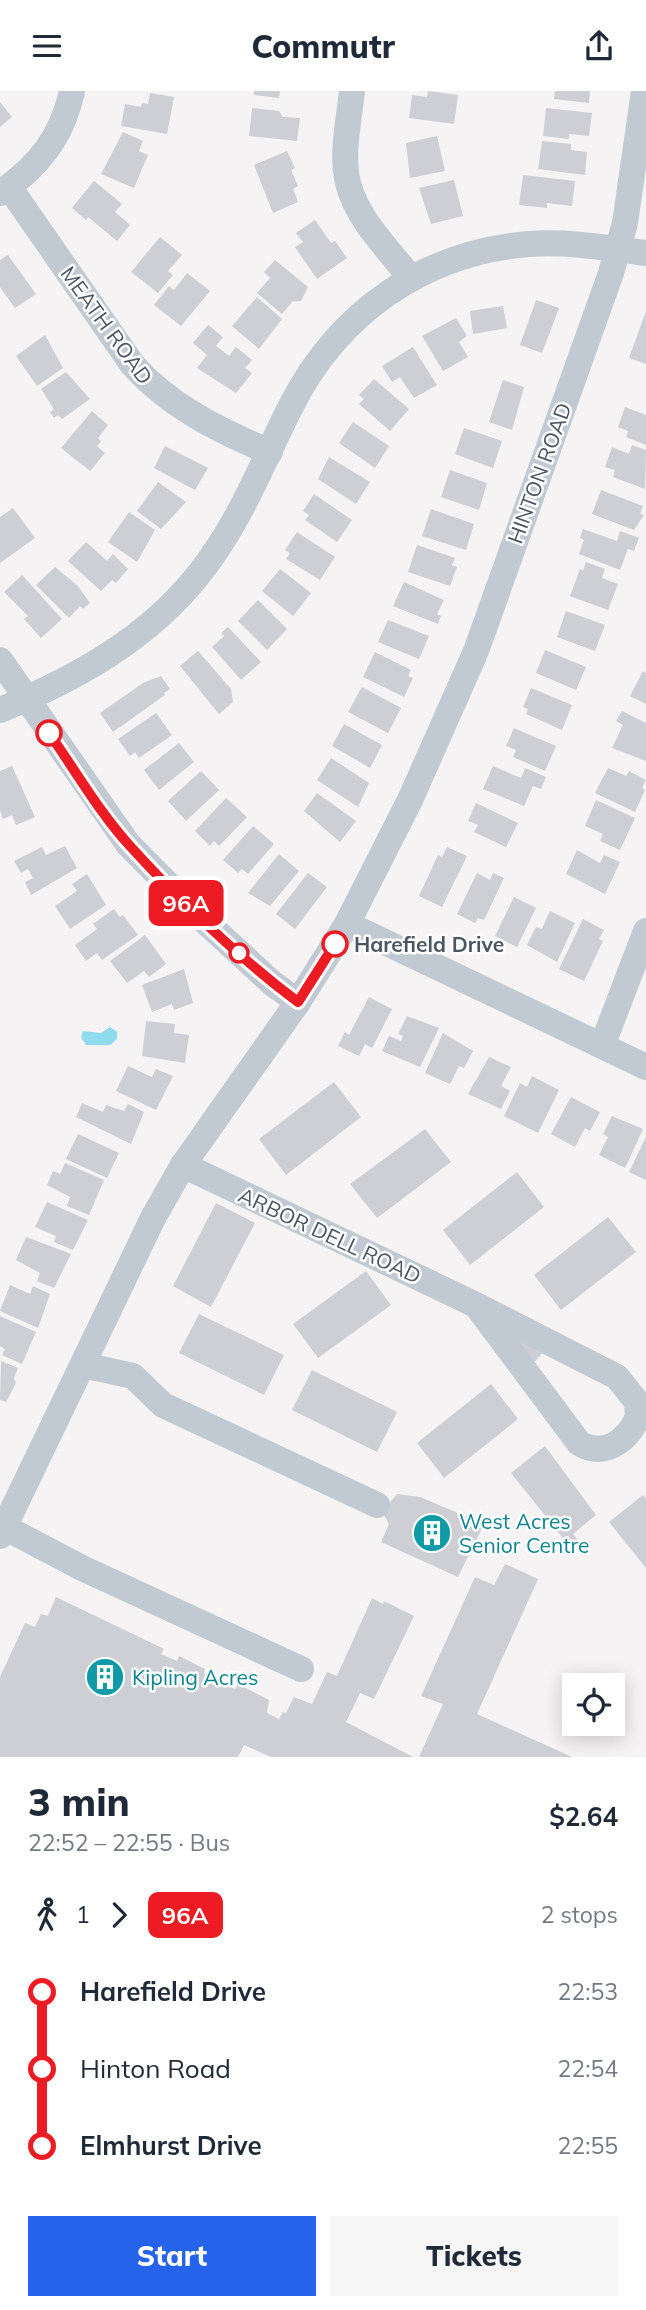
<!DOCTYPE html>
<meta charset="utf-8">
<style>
:root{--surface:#fff;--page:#f6f6f7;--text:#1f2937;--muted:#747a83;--accent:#2563eb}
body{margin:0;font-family:Mulish,sans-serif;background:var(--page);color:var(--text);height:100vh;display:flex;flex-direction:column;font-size:26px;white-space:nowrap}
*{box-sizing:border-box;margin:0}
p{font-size:23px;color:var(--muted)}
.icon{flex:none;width:38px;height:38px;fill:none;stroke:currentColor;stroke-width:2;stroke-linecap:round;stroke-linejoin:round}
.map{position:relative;height:1666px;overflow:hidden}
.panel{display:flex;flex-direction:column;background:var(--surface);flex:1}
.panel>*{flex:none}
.badge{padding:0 14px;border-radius:10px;font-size:24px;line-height:46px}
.fabs{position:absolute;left:562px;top:1582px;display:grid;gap:14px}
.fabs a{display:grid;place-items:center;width:63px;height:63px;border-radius:0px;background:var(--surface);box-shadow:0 4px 18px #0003;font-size:35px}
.map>.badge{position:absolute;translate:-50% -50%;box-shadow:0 0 0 4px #fff}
.legs{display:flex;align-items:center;gap:10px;height:77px;padding:0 28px;font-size:23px}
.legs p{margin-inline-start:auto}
.overview{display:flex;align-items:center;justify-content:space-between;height:119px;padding:0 28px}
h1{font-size:38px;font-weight:800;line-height:52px}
.cta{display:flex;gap:14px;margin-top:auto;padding:14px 28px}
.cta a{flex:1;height:80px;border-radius:0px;background:var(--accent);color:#fff;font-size:28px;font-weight:800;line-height:80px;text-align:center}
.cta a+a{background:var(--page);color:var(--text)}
ul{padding:0 28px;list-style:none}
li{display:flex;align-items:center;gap:24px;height:77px;font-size:26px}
li i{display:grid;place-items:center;width:10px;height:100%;margin:0 9px;background:currentColor}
li i::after{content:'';width:18px;height:18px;margin:-9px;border:5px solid;border-radius:50%;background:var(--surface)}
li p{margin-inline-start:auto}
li:first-child i{background:linear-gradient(#0000 50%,currentColor 0)}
li:last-child i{background:linear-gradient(currentColor 50%,#0000 0)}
header{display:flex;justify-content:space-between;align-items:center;height:91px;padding:0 28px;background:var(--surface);font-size:32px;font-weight:800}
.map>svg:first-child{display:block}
.water{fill:#90daee}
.building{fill:#cdcfd5}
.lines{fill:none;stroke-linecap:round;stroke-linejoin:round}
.minor{stroke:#c1cad2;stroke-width:26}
.line-1-casing{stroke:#fff;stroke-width:16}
.line-1{stroke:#ed1c24;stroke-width:10}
.stop-1-dot{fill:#fff;stroke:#ed1c24;stroke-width:3.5}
.labels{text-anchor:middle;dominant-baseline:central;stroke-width:5;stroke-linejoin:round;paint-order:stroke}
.street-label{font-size:21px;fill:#4a5661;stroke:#fff}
.stop-label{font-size:21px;font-weight:bold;fill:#4a5661;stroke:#fff;text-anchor:start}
.culture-label{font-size:21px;fill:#0d838f;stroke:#fff;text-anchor:start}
</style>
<header><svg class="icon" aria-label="menu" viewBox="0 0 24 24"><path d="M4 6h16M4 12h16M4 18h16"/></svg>Commutr<svg class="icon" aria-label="share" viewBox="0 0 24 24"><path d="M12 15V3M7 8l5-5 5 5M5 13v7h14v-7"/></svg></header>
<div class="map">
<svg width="646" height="1666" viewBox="0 0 646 1666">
<rect width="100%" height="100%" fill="#f5f3f3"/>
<path class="water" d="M110 936 117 941V948L110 954H86L81 946 83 940 101 942Z"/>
<g class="building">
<path d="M254 0H280L279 7 254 4Z"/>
<path d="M428 0 458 4 454 33 409 27 412 4 427 6Z"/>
<path d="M555 0H590L589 12 554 8Z"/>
<path d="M150 2 174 6 167 43 121 35 125 13 141 16 142 12 148 13Z"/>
<path d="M0 11 12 26 0 36Z"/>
<path d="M252 17 279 20 283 26 300 27 297 50 249 45Z"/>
<path d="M546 17 592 22 589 45 569 43V48L543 45Z"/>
<path d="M123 41 143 50 139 60 148 64 134 97 101 83Z"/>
<path d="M437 45 445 80 410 87 406 52Z"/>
<path d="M542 50 571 53V59L587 61 585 84 538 78Z"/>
<path d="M287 60 295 77 291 79 298 95 293 98 298 111 273 122 254 74Z"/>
<path d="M523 84 575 90 572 115 547 112V117L519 114Z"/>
<path d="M454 89 463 125 431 133 419 97Z"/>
<path d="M94 90 122 113 115 121 130 134 117 150 88 126 86 129 72 117Z"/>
<path d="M315 129 331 152 335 150 347 167 317 188 295 156 303 151 296 142Z"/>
<path d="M160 146 182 164 168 180 173 184 158 202 131 181Z"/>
<path d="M8 164 36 203 15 217 0 196V169Z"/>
<path d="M275 169 308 196 301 210H293L282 223 257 202 270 187 264 181Z"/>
<path d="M187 182 210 200 181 235 154 214 169 195 174 199Z"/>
<path d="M257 206 282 228 259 258 232 235Z"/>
<path d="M536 209 559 217 542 262 520 254Z"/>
<path d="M503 215 507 237 473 243 470 220Z"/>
<path d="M646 220V273L629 267Z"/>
<path d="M456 227 467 245 459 251 468 266 443 280 422 245Z"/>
<path d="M208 234 223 246 216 255 229 265 236 256 252 269 245 277 252 282 236 302 197 277 207 264 193 252Z"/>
<path d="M45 244 63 277 37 295 16 265Z"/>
<path d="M413 256 437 294 414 307 400 286 392 291 382 275Z"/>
<path d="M66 281 90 308 62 328 58 324 54 327 50 321 54 318 41 298Z"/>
<path d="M374 288 409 318 390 340 359 313 364 308 359 304Z"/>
<path d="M503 289 524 296 512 339 489 331Z"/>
<path d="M625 316 646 324V354L626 346 628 340 618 336Z"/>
<path d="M92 320 108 334 98 347 101 350 97 355 105 362 90 380 61 357Z"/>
<path d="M353 331 389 355 375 377 339 352Z"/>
<path d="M464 337 502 350 493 377 455 363Z"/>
<path d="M632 354 646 359 645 398 613 386 615 379 605 376 612 356 629 363Z"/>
<path d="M165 355 208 377 195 399 154 377Z"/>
<path d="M329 366 370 391 356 413 318 388Z"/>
<path d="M450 379 487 392 479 419 441 406Z"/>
<path d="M158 391 186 411 161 438 137 420Z"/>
<path d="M601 399 643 415 640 423 644 424 634 439 592 423Z"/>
<path d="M314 403 352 429 337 451 305 429 309 424 303 420Z"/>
<path d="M13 417 35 447 0 472V426Z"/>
<path d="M431 418 474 433 466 459 422 445Z"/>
<path d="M129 421 155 439 137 471 108 451Z"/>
<path d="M583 438 617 450 620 440 639 447 634 460 628 458 620 479 579 463 584 449 580 447Z"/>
<path d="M297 441 335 466 320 489 286 468 290 462 285 459Z"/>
<path d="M86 451 107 470 113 463 128 478 116 492 112 489 101 500 68 470Z"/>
<path d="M417 454 455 467 452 474 457 476 450 495 408 481Z"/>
<path d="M586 471 605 478 602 487 618 493 608 519 570 505 580 478 583 480Z"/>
<path d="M55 476 78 495 90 512 83 518 80 515 69 527 36 494Z"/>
<path d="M280 478 311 502 293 525 262 500Z"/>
<path d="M22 484 62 528 41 547 24 528 28 525 4 501Z"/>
<path d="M404 491 444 509 437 523 441 525 438 533 393 515Z"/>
<path d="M258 509 287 538 267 559 238 530Z"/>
<path d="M566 520 605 534 595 560 557 546Z"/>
<path d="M388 529 429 545 419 568 378 551Z"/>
<path d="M228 536 261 571 241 589 212 556 224 545 221 542Z"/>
<path d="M545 559 586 576 576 599 536 582Z"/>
<path d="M198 560 231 598 233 611 219 623 180 575Z"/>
<path d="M375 561 411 579 408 585 413 587 404 606 363 586Z"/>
<path d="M643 580 646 582V613L630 605Z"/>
<path d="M161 585 170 598 164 602 165 604 113 641 100 622 143 592Z"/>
<path d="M362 596 401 617 388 642 348 621Z"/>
<path d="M531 597 572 614 562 639 526 623 528 618 523 616Z"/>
<path d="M622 620 646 632V670L612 657 623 634 616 630Z"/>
<path d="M156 622 172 644 139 667 135 661 130 665 118 648Z"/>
<path d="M344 633 382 654 370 677 332 655Z"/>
<path d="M514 637 556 655 545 680 513 666 516 659 506 655Z"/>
<path d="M179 652 194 671 159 699 144 679Z"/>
<path d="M331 667 369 692 358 716 317 689Z"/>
<path d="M12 675 35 726 16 734 12 724 3 728 0 719V680Z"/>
<path d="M493 675 521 687 525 677 546 686 541 698 533 695 524 715 483 698Z"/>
<path d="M608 677 626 685 629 680 646 689 642 697 645 699 635 721 595 702Z"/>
<path d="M201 680 219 699 186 730 168 710Z"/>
<path d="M317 702 356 730 340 751 304 720Z"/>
<path d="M226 707 247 726 219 755 214 750 210 755 195 740Z"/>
<path d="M596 709 635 727 620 759 600 750 603 743 585 735Z"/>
<path d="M476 712 518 732 506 756 474 741 478 734 468 730Z"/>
<path d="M253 735 274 753 248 783 242 778 238 782 223 769Z"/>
<path d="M65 755 77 777 31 804 25 791 33 787 28 778 21 782 14 770 42 756 46 764Z"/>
<path d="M447 756 467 765 442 816 419 805 438 764 442 766Z"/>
<path d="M577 759 600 772 604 764 620 771 605 803 566 783Z"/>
<path d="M279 763 299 780 270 815 248 802Z"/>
<path d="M308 782 327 796 295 838 276 823Z"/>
<path d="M477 782 490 789 493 782 504 787 486 825 483 829 478 827 475 832 457 823Z"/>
<path d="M87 783 106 814 70 838 55 815 77 800 72 793Z"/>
<path d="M514 806 536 817 517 856 495 845Z"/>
<path d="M114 818 120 826 123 824 138 844 102 869 97 862 86 870 75 854 97 838 93 833Z"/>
<path d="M550 820 575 832 557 871 527 854 536 836 542 838Z"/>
<path d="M583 828 604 839 599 848 603 850 584 890 559 878Z"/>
<path d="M145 844 166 873 149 886 144 880 127 892 110 870Z"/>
<path d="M184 878 193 912 174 919 172 913 152 921 142 894Z"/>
<path d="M369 906 392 918 372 957 365 953 359 965 338 955 345 941 349 944Z"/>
<path d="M407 925 439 937 420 976 382 960 389 945 401 950 403 945 398 943Z"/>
<path d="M146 930 175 933 174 942 189 944 185 972 142 965Z"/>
<path d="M443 942 473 960 464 977 459 975 450 993 425 982Z"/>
<path d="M489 966 511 976 501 995 510 1000 501 1018 468 1003Z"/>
<path d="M128 975 152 986 156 978 173 985 156 1019 116 1000Z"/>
<path d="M532 985 559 999 538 1042 504 1025 520 992 527 996Z"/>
<path d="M334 991 361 1026 286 1084 259 1048Z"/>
<path d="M571 1006 600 1021 590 1040 585 1037 575 1056 551 1043Z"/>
<path d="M82 1012 103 1021 106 1014 124 1020 128 1013 144 1021 131 1053 76 1026Z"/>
<path d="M612 1025 643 1038 625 1077 599 1064 608 1046 603 1043Z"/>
<path d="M425 1038 451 1071 377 1127 350 1093Z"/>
<path d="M78 1043 119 1062 107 1087 66 1068Z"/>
<path d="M646 1046V1089L629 1081Z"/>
<path d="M65 1072 104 1089 89 1124 67 1115 70 1106 47 1094 53 1080 60 1083Z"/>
<path d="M517 1081 544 1116 470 1174 443 1139Z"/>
<path d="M47 1111 88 1129 73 1159 54 1151 56 1145 35 1136Z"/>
<path d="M216 1112 255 1132 211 1216 173 1195Z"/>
<path d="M608 1126 636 1161 561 1219 534 1184Z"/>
<path d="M26 1146 71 1163 54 1197 37 1190 40 1182 16 1169Z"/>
<path d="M366 1180 391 1214 318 1267 293 1233Z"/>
<path d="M10 1194 30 1203 33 1195 50 1203 38 1237 0 1220Z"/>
<path d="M199 1223 284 1264 264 1304 179 1262Z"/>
<path d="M0 1225 36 1241 22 1273 2 1264 5 1258 0 1255Z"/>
<path d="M525 1243 544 1260 532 1274 512 1257Z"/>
<path d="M1 1270 18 1277 14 1287 16 1292 6 1311 0 1309Z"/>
<path d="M312 1279 397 1321 377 1361 292 1319Z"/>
<path d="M491 1293 518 1328 444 1387 417 1352Z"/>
<path d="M545 1355 596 1424 573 1443 578 1449 570 1456 511 1382Z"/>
<path d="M397 1403 420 1406 484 1433 458 1486 381 1451 389 1433 382 1421Z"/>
<path d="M643 1404 646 1407V1477L609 1431Z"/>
<path d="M505 1473 538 1488 477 1623 572 1666H419L443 1613 421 1605 475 1486 494 1494Z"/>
<path d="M56 1506 164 1558 161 1563 177 1570 179 1565 205 1578 204 1582 235 1598 238 1593 269 1609 267 1622 279 1628 283 1621 286 1622 294 1606 312 1613 327 1581 337 1585 372 1507 383 1513 384 1510 414 1525 374 1608 360 1602 346 1631 413 1666H271L244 1654 238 1666H0V1586L25 1532 35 1536 41 1523 48 1525Z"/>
</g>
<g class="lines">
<g class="minor">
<path d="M352 0C349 29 341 63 348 92 357 128 388 158 410 186"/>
<path d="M9 96 132 273C169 315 218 339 270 361"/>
<path d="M0 102C39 75 62 46 72 0"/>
<path d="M0 569 128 753 197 823 272 892 298 911"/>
<path d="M0 619C75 588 148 548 199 483 240 432 262 372 291 315 338 222 424 161 529 153 568 150 608 157 646 162"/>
<path d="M347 833 646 976"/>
<path d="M602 955 646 840"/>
<path d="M183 1074 476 1214 617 1286 637 1311 638 1326C627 1351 603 1367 579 1352L476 1214"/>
<path d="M83 1274 133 1285 163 1314 377 1414"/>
<path d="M4 1436 82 1477 301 1578"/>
<path d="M0 1445 153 1127 183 1074 298 911 347 833 410 709 476 560 611 182 625 132 644 0"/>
</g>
</g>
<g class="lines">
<g class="line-1-casing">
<path id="line-1" d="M49 642C75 679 99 721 130 755 181 811 238 866 298 911L335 853"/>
</g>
<use href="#line-1" class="line-1"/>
</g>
<defs>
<g id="building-disc" transform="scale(2.0125)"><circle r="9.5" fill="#0f9aa8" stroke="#fff"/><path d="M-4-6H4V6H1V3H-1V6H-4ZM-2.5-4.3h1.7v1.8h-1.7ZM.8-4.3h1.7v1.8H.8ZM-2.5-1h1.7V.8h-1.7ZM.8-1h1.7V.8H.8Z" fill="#fff"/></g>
</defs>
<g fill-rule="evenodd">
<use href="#building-disc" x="432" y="1442"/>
<use href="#building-disc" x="105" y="1586"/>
</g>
<g class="stop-1-dot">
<circle cx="49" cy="642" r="12"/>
<circle cx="335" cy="853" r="12"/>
<circle cx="239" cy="862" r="9"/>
</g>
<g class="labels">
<g class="street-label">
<text transform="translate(107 234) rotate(54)">MEATH ROAD</text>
<text transform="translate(539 382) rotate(-70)">HINTON ROAD</text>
<text transform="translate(330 1144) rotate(25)">ARBOR DELL ROAD</text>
</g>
<g class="stop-label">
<text x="354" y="853">Harefield Drive</text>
</g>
<g class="culture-label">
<text x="459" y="1430">West Acres<tspan x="459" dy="24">Senior Centre</tspan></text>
<text x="132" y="1586">Kipling Acres</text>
</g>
</g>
</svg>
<div class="fabs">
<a><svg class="icon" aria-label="locate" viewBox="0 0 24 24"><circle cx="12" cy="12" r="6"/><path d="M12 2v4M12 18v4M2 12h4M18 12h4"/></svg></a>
</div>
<b class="badge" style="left:186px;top:812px;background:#ed1c24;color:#fff">96A</b>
</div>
<section class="panel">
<div class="overview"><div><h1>3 min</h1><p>22:52 – 22:55 · Bus</p></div><b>$2.64</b></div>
<div class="legs"><svg class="icon" aria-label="walk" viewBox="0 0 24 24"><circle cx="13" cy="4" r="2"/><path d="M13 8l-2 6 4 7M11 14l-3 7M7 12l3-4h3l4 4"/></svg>1<svg class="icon" aria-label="forward" viewBox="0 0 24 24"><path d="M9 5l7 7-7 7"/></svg><b class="badge" style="background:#ed1c24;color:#fff">96A</b><p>2 stops</p></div>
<ul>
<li><i style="color:#ed1c24"></i><b>Harefield Drive</b><p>22:53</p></li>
<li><i style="color:#ed1c24"></i><span>Hinton Road</span><p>22:54</p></li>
<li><i style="color:#ed1c24"></i><b>Elmhurst Drive</b><p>22:55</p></li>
</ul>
<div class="cta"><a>Start</a><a>Tickets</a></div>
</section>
